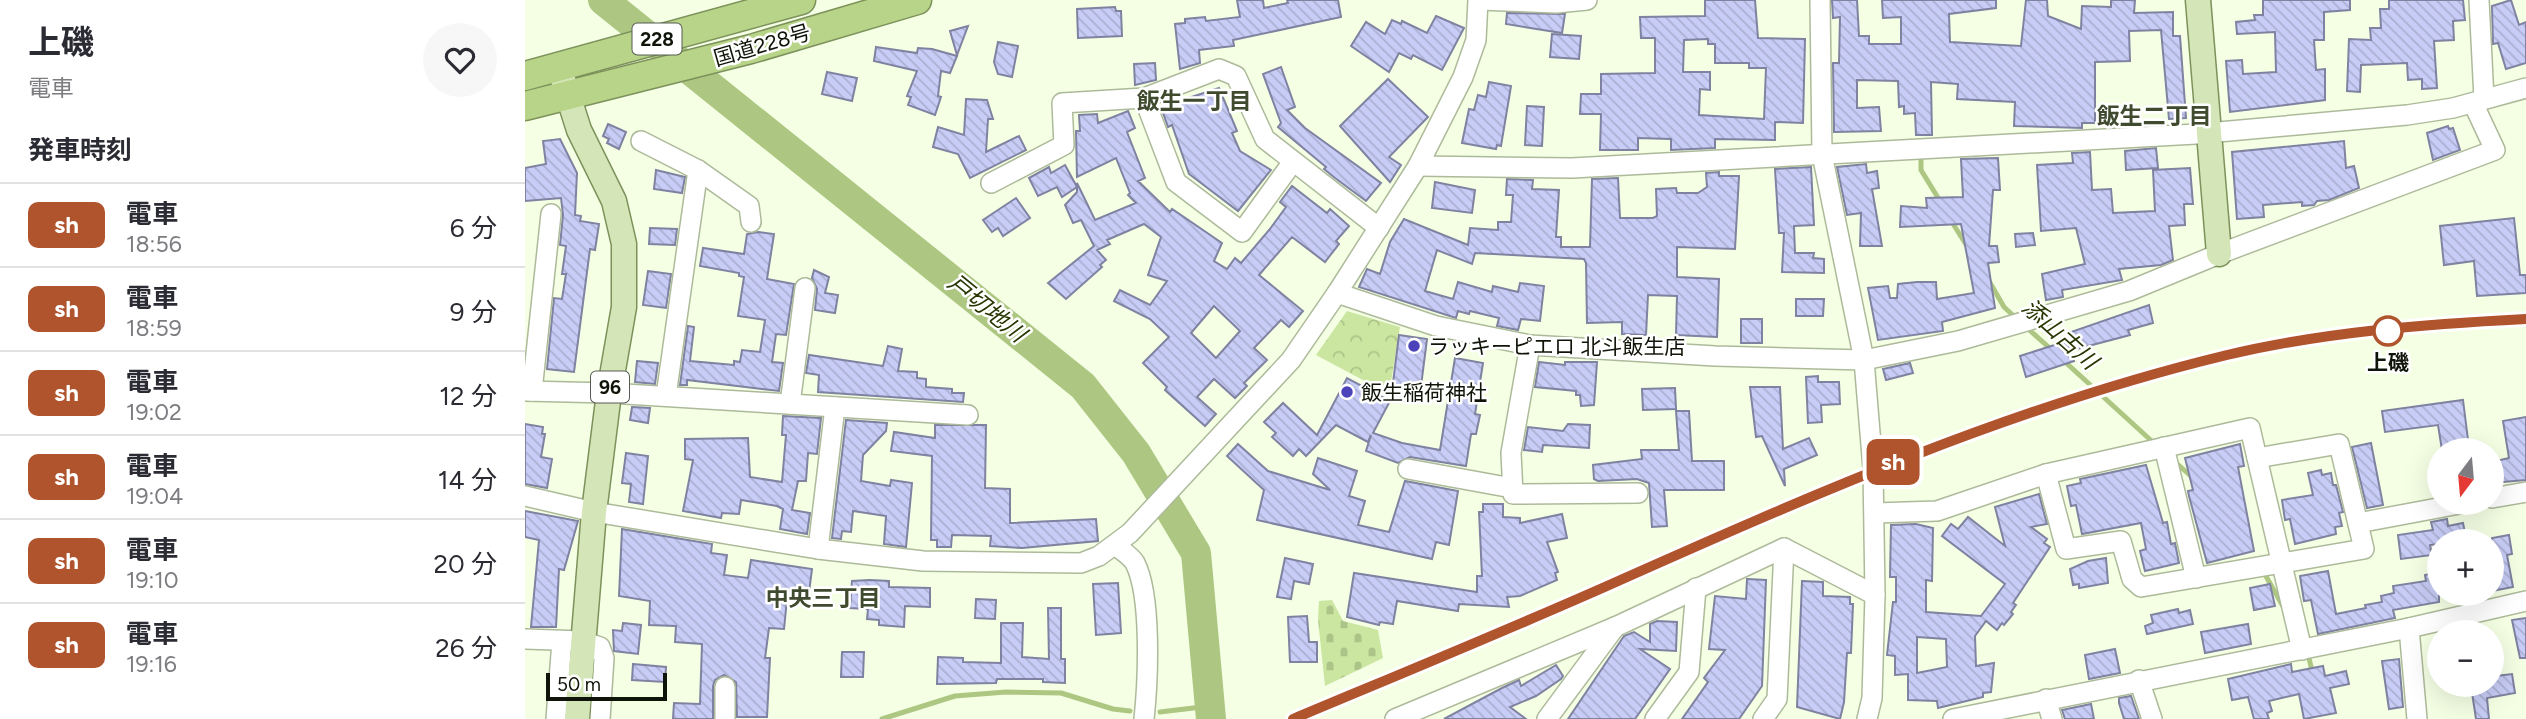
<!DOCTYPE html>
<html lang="ja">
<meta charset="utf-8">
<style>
:root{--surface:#fff;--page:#f7f7f7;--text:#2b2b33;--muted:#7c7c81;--line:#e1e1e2}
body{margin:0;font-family:Figtree,"Noto Sans JP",sans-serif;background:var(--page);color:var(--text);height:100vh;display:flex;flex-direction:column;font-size:26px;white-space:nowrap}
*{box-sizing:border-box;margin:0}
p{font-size:23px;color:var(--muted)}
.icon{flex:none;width:38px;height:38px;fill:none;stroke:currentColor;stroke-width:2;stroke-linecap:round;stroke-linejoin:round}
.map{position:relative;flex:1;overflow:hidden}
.side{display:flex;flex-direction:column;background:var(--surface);width:525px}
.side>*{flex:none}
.badge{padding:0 14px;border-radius:10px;font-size:24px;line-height:46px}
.needle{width:46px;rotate:196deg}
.tools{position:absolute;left:1902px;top:438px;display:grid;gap:14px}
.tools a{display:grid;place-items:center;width:77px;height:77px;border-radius:50%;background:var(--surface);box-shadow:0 7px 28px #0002;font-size:35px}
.scale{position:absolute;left:21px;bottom:18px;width:121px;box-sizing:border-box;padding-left:7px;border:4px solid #0f1408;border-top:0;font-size:19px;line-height:24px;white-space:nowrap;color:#0f1408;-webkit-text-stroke:5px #fff;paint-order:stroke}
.map>.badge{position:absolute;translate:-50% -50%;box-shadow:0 0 0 4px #fff}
h2{padding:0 28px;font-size:26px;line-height:63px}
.round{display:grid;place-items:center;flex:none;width:74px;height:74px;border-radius:37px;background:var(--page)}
.head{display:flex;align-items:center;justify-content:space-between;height:119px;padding:0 28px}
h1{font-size:33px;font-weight:700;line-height:52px}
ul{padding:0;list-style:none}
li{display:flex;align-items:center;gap:21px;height:84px;padding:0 28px;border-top:2px solid var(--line)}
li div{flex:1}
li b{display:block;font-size:26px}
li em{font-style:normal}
li .badge{min-width:77px;font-weight:700;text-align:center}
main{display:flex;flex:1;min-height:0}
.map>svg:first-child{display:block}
.cemetery{fill:url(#cemetery-stones)}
.park{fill:url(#park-crowns)}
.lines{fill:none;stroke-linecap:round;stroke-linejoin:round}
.stream{stroke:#adc782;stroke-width:5}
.river{stroke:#adc782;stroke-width:30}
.building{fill:url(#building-back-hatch);stroke:#7f82a0;stroke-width:2;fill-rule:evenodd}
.minor-casing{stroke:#adba9a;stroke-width:22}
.major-casing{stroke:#7d915b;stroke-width:27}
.highway-casing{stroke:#7d915b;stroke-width:31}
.minor{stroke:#fff;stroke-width:19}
.major{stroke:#d4e5b8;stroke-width:24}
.highway{stroke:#b8d488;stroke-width:28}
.rail{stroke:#2f3527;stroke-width:5;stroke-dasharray:3.5 7;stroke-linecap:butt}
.line-casing{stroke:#fff;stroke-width:16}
.line{stroke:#b0542d;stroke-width:10}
.stop-dot{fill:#fff;stroke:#b0542d;stroke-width:3.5}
.poi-dot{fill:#4b43ba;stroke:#fff;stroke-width:2.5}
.labels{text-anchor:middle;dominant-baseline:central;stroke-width:5;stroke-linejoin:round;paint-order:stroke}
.shield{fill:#fff;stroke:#575a52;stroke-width:2}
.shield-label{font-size:19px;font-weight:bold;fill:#0f1408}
.street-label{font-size:21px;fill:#0f1408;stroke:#fff}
.poi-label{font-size:21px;fill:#0f1408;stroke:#fff;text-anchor:start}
.stop-label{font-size:21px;font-weight:bold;fill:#0f1408;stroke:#fff}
.neighbourhood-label{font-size:23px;font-weight:bold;fill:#3f4a2e;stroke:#fff}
.water-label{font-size:23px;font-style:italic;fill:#283702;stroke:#fff}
</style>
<main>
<section class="side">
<div class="head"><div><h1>上磯</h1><p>電車</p></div><a class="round"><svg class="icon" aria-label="heart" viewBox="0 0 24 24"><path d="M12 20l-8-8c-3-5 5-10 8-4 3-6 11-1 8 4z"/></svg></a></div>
<h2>発車時刻</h2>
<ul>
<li><span class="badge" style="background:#b0542d;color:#fff">sh</span><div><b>電車</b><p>18:56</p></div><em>6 分</em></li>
<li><span class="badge" style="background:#b0542d;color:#fff">sh</span><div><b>電車</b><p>18:59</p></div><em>9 分</em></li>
<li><span class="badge" style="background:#b0542d;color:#fff">sh</span><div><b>電車</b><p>19:02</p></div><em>12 分</em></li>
<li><span class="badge" style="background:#b0542d;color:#fff">sh</span><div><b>電車</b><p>19:04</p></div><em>14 分</em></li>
<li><span class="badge" style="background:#b0542d;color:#fff">sh</span><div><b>電車</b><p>19:10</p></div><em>20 分</em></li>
<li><span class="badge" style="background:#b0542d;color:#fff">sh</span><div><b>電車</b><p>19:16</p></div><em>26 分</em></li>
</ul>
</section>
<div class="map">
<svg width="2001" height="719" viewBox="0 0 2001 719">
<defs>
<pattern id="cemetery-stones" width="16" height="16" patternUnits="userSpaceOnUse" patternTransform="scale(1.75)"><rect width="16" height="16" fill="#cbe6a0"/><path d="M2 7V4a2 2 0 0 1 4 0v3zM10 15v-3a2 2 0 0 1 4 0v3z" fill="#adc488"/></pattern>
<pattern id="park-crowns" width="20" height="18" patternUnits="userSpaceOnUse" patternTransform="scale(1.75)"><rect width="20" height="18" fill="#cbe6a0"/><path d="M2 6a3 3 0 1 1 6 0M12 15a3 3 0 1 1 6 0" fill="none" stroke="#adc488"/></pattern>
<pattern id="building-back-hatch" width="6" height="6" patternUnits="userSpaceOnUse" patternTransform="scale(1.75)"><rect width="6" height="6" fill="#c8cdf7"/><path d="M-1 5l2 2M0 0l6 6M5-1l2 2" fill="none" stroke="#abafd2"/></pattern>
</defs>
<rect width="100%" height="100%" fill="#f4ffe4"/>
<path class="cemetery" d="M807 600 818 621 853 630 858 658 800 686 793 620 794 601Z"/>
<path class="park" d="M822 311 875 327 864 394 791 355Z"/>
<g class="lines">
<g class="stream">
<path d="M1396 154V170L1415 201"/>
<path d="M1425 219 1442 246"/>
<path d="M1464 281 1479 307 1491 318"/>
<path d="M1501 327 1528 351"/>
<path d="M1538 360 1631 445"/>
<path d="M1649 461 1668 478"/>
<path d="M1738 571 1759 608"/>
<path d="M1783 654 1788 675"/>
<path d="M635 712 685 706"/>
<path d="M357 719 430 696 481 692 536 693 588 709 605 711"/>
</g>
<path class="river" d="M78 0 558 386 611 453 671 553 686 719"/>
</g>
<g class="building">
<path d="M712 0H738L739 8 763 3 762 0H813L816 17 708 40 709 46 674 50 675 63 655 69 650 24 660 23V19L680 17 681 21 715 17Z"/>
<path d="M1180 0H1230L1233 38 1280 39 1278 123 1250 122V140L1190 139V148L1146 150V139L1113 138V150H1075L1076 114H1055L1056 94H1076V74L1130 73V38H1116L1115 17 1180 16ZM1183 39V44H1190V63H1224V68H1241L1239 119 1174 115 1175 89 1185 90V72H1158L1159 40Z"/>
<path d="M1307 0H1332L1334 36H1344V44H1376V17L1358 18 1357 0H1471V8L1424 14 1425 42 1496 46 1501 0H1522L1523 16 1556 29 1557 6 1586 7V0H1610L1609 13 1648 12V36H1655L1661 118 1644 119 1636 30 1604 31 1605 61 1570 62V123H1557V128L1489 126 1490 102 1432 99 1433 84 1406 82 1407 135H1391L1390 113 1379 114V106L1374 107 1373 81 1332 80V108L1354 107 1356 131 1309 132 1308 63H1314L1315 17 1308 18Z"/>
<path d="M1738 0H1825V10L1799 12V40H1789L1791 70 1800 69V100L1705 112 1701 61 1717 60 1718 74 1751 72 1750 32 1712 34 1711 22 1730 20 1729 15H1738Z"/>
<path d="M1864 0H1938L1940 20 1928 21 1929 40 1909 41 1912 88 1897 89V79L1883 80 1882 63 1836 65 1835 92 1822 91 1824 39 1846 40 1845 28H1856L1855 9H1864Z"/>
<path d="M1986 0 1994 25 2001 22V63L1981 69 1973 43 1968 44 1967 6Z"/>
<path d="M590 7 591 11H596L597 36 553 38 552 9Z"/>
<path d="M982 13 1040 14 1037 33 981 24Z"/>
<path d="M911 16 939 28 917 70 888 55 886 59 874 53 864 72 826 46 841 22 860 34 867 20 876 24 877 21 902 33Z"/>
<path d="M443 26 432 55 425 31Z"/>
<path d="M1027 34 1056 36 1054 59 1025 57Z"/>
<path d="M473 42 493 46 487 77 473 74 469 62Z"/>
<path d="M351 47 392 53 393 48 407 49 432 56 425 73 416 71 413 96 416 97 410 115 383 105 386 97 382 96 392 71 349 61Z"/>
<path d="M630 63 631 80 610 85 609 64Z"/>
<path d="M756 67 770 107 762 110 780 128 856 183 841 201 810 178 799 169 801 167 753 127 756 123 738 74Z"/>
<path d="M302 72 332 78 327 101 297 94Z"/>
<path d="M863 79 903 117 864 157 876 165 865 182 815 126Z"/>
<path d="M964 82 986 86 976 146 972 145 971 149 937 143 944 109 949 110 953 95 961 97Z"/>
<path d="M694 88 712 131 707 133 715 151 746 170 713 211 664 174 647 125 643 127 636 107Z"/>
<path d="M441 99 462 100 468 119H463L461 152 494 136 501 150 445 178 433 154 408 147 413 127 439 135Z"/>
<path d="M1002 106 1019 107 1017 146 1000 145Z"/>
<path d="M603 111 610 128 602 132 620 178 613 181 645 212 647 209 697 243 689 261 702 269 710 258 716 263 745 229 761 207 755 202 767 186 802 213 805 209 824 226 811 241 814 244 800 262 767 237 734 275 778 311 764 327 756 320 729 348 742 360 719 383 722 386 710 398 689 379 672 397 691 414 680 426 640 390 642 387 618 363 644 337 625 319 589 301 595 290 625 305 642 281 623 275 636 237 619 224 582 240 585 244 572 250 581 260 575 265 577 267 541 299 523 283 569 246 556 220 548 223 540 205 552 192V183L570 220 611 203 603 195 605 193 591 158 552 177 551 131H555L554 115 572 114 573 123ZM689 306 715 331 691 358 666 333Z"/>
<path d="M83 124 101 132 94 149 82 143 84 139 78 136Z"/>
<path d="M1923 126 1924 129 1928 128 1935 150 1908 160 1902 133Z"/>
<path d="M35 139 52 173 50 215 56 216 55 221 74 224 70 250 65 249 49 372 22 369 29 298 37 299 41 274H37L41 246 35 245 38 215 36 198 0 201V168L21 164 18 141Z"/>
<path d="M1819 141 1821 168 1829 166 1834 188 1804 200 1792 201 1789 205 1777 206V202L1738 205 1739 217 1712 219 1707 152Z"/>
<path d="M1631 148 1633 168 1601 170 1600 151Z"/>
<path d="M1565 152 1567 190 1586 189 1588 213 1630 211 1628 170 1665 168 1668 204H1659L1660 225 1644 226 1648 260 1636 265 1594 269 1597 280 1537 290 1538 297 1521 300 1517 274 1560 264 1551 228 1516 231 1512 165 1548 163 1547 153Z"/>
<path d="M1473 158 1475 190H1468L1464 246H1472L1474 262 1463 263 1470 308 1417 322 1418 331 1353 340 1343 288 1363 286 1365 298H1372L1373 284 1392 282H1411L1412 299 1449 293 1436 224 1375 227 1376 206 1402 208 1401 198 1438 197 1436 159Z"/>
<path d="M1341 164 1342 173 1352 171 1354 188 1347 189 1357 246H1335L1336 213 1322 215 1312 167Z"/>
<path d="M540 165 552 187 537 197 532 187 513 196 504 178 524 167 526 173Z"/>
<path d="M1286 167 1289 225 1269 226 1270 253H1289L1288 258 1299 259V273L1257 272 1259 233H1254L1250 169Z"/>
<path d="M131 170 160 177 157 193 129 189Z"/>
<path d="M1194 172V176H1214L1210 249 1152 247V277L1194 279 1192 337 1151 335 1152 296 1123 295 1121 335 1097 334V322L1062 323 1061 263 1059 259 950 253 947 264 912 250 900 291 928 299 933 282 967 292 968 286 993 292 995 283 1019 286 1015 321 996 319 993 330 972 326 974 318 945 311 944 314 933 311 931 318 834 287 842 269 855 274 865 242 879 219 943 245 945 228 973 230V222H986L988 195H981L982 179 1008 180 1007 189 1034 190 1031 237H1036V247H1065L1067 179 1093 178 1095 218H1128L1132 216 1131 189 1151 188 1152 193H1173L1182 187 1181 173Z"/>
<path d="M910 182 950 190 947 213 907 208Z"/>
<path d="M491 198 505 218 478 236 473 228 467 232 458 220Z"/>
<path d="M1989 218 1995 275H2001V293L1952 296 1949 261 1919 265 1915 226Z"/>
<path d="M125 228 152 229 150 245 124 244Z"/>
<path d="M233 232 249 234 242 279 269 284 261 335 251 334 247 362 258 363 254 391 162 380V385H155L163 326 169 327 165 361 209 365V361L215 362 217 350 235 352 240 320 213 316 219 277 214 276V273L175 266 178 248 219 254 222 234Z"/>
<path d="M1508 233 1510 245 1491 247 1490 234Z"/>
<path d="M289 270 304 277 300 293 313 295 310 313 290 310 292 289 287 278Z"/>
<path d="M123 271 146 274 141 308 118 305Z"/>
<path d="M1271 299H1299L1298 316H1271Z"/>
<path d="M1624 305 1628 323 1603 330 1605 335 1552 349 1546 332Z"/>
<rect x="1216" y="319" width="21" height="24"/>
<path d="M874 335 902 339 895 394 887 393 886 402 866 399Z"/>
<path d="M1542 341 1549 361 1501 377 1495 356Z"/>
<path d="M363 346 377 349 373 371 392 372V378L401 379V387L427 389V393H439L438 402 293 392 294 375 281 373 284 355 358 366Z"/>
<path d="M930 358 958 363 950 414 955 415 951 434H946L941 466 885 457 873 463 841 451 846 435 843 442 811 425 781 456 774 449 768 456 747 437 751 433 739 422 758 403 792 435 822 378 865 401 848 433 877 443 915 450Z"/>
<path d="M112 361 133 363 130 384 110 382Z"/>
<path d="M1014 362 1040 365V362H1072L1069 405 1056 406 1055 395H1051V391L1010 387Z"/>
<path d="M1385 363 1388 373 1361 380 1358 369Z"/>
<path d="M1293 376V382H1314L1315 404 1296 405 1297 422 1283 423 1281 377Z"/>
<path d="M1225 387H1255L1258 449 1284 438 1292 455 1259 469 1260 486 1237 436 1231 437Z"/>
<path d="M1150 388 1151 409 1118 410 1117 389Z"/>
<path d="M1938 400 1944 448 1917 450 1913 425 1860 432 1857 411Z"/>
<path d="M107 407 125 408 123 423 105 420Z"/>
<path d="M1151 411H1164L1167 461H1199V490H1139L1142 526 1127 527 1124 483 1112 479 1073 481 1069 479 1068 465 1117 459 1116 450H1154Z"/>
<path d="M258 416 296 418 292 454 283 453 281 481H273L267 510 285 513 282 534 255 529 258 509 252 506 216 500 214 514 197 513 196 518 158 511 168 460 160 459V439L223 438 225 477 257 482 261 435H257Z"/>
<path d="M2001 417V480L1967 483V462L1984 458 1978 421Z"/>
<path d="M321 420 362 423 361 431 338 455 336 481 365 486 366 480 387 483 381 547 359 544 361 516 328 511 326 532 317 531 316 539 307 538Z"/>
<path d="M0 424 18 427 17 434H20L16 457 27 459 22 488 0 484Z"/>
<path d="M1043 424 1065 425 1064 448 1018 445 1017 452 999 450 1003 427 1038 431Z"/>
<path d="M410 425H461L460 488 485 489V523L571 519 573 541 497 548 465 546 466 536 427 535 426 547H412V540H406L407 456 366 451 369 432 410 438Z"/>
<path d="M1846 443 1858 505 1842 508 1827 447Z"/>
<path d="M713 444 743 471 805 490 788 474 793 458 832 471 824 496 840 501 833 525 864 532 880 481 933 491 924 545 911 542 907 559 732 520 739 490 702 456Z"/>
<path d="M1715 444 1719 466 1713 467 1729 551 1682 563 1664 496 1663 491 1668 490 1660 458Z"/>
<path d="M101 453 123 456 118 504 104 502 106 484 97 483Z"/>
<path d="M1621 465 1638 523 1642 522 1646 544 1650 543 1654 563 1620 571 1615 551 1621 549 1616 523 1557 534 1551 505 1546 506 1542 486 1556 483 1555 479Z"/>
<path d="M1796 470 1797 475 1806 473 1808 485H1811L1818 512 1814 513 1817 526 1810 527 1811 534 1770 544 1765 519 1760 520 1757 500 1788 495 1783 473Z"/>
<path d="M1514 494 1522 524 1506 527 1522 539 1519 543 1525 547 1488 603 1491 605 1486 612 1488 614 1479 625 1477 623 1472 630 1461 621 1450 636 1451 666 1469 663 1466 692 1458 693V697L1413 708 1412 701 1383 700V674L1370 675V656L1362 655 1368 602H1371V577H1365L1366 525 1391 524 1408 528 1407 581 1401 580V612L1456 616 1480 584 1417 536 1426 524 1433 529 1443 517 1480 546 1470 507ZM1392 637 1421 639 1422 667 1392 673Z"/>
<path d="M958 504H978V517L995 518V523L1037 514 1042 538 1022 542 1033 572 1030 573 1032 580 995 596 982 597 984 607 934 604 933 611 872 601 868 624 855 622 854 625 822 617 829 573 952 592V576H957L954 512H958Z"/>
<path d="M0 511 53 521 39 570 34 569 31 627H6L14 540 0 537Z"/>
<path d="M1922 519 1923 526 1938 523 1941 538 1914 541V544L1905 545 1907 555 1876 559 1873 535 1908 530 1906 522Z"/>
<path d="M97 529 187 544 186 553 202 555 199 575 223 578 226 560 287 569 283 600 262 599 259 629 244 628 240 658H245L242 717H212L211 682 199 675 190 680 188 686V719H148L149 703 175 704 177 644 150 642 151 626 124 625 125 601 94 596Z"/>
<path d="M1984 535 1987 554 1982 555 1988 587 1967 591V538Z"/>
<path d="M760 558 788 564 784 584 769 581 766 599 752 597Z"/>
<path d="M1581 558 1583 583 1554 588V584L1548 585 1545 569 1563 561Z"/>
<path d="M1803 571 1811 614 1841 608 1840 605 1857 602 1856 596 1869 593 1868 586 1901 581 1900 575 1914 572V602L1868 610 1870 618 1793 634 1786 600 1779 601 1775 576Z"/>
<path d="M1222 579 1241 580 1237 686 1214 719H1157L1183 682 1179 678 1200 650 1184 649 1190 596 1221 599Z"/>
<path d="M345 580 364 581V587L405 588V607L380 606 379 627 354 625V620L342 619 343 609 325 608 327 581Z"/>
<path d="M1277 581 1298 582V596L1325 597V604H1328L1326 653H1322L1319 702 1315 719 1272 707Z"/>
<path d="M593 583 596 633 571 635 568 584Z"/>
<path d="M1745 584 1750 606 1729 610 1725 588Z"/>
<path d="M451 599 471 600 470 619 450 618Z"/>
<path d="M523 608H536V659H540V683L518 682V679H472L471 683 412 684 413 657 438 658V662L476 663V623H498L497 657 524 659Z"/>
<path d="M1653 609 1654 613 1665 610 1668 624 1622 634 1620 626 1628 623 1626 615Z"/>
<path d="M782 616 784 642H792V662H765L763 617Z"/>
<path d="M2001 618V658H1995L1987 620Z"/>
<path d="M1132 621 1152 622 1151 651 1115 649 1145 669 1110 719H1043L1099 636 1109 632 1125 642V624Z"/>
<path d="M98 623 116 625 113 654 89 651 88 630 97 631Z"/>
<path d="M1723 624 1726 644 1680 653 1676 632Z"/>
<path d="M1590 649 1595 673 1564 679 1560 655Z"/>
<path d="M317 652H339L338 677H316Z"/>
<path d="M1874 659 1878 707 1864 709 1857 661Z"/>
<path d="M108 664 141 667 140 682 107 680Z"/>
<path d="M1766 664 1767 672 1798 666 1800 676 1821 671 1824 684 1805 688 1811 713 1779 719 1774 694 1744 701 1747 711 1742 713 1744 719H1729L1723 697 1707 700 1703 679Z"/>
<path d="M1031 665 1038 676 1036 679 1011 696 985 707 1001 719H919L977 688 994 680 996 686Z"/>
<path d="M1987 674 1990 693 1962 698 1964 719H1951L1946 686 1967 684 1971 676Z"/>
<path d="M1606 696 1614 719H1599L1594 703V698Z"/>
<path d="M1566 704 1569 719H1540L1537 710Z"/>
</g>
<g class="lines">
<g class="minor-casing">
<g id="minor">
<path d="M954 0 1031 3 1062 0"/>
<path d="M1295 0 1297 154 1339 360 1348 469 1350 595 1347 698 1342 719"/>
<path d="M1954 0 1959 99"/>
<path d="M116 141 173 170 224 206 226 222"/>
<path d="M767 163 717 232 651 182 619 98 694 69 711 76 740 139 854 228"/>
<path d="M893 166 1047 168 1671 134 1882 115 1928 108 2001 88"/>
<path d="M466 183 539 145 537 103 619 98"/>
<path d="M812 293 911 326 1005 345 1190 356 1339 360 1433 341 1604 291 1694 254 1970 150 1948 103"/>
<path d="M1005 345 986 453 988 494 1113 493"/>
<path d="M0 391 84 393 443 415"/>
<path d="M7 391 26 214"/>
<path d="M141 396 173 170"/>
<path d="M265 404 280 288"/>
<path d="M1639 447 1671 578"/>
<path d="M883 469 987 488"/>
<path d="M1521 474 1541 549 1596 541 1607 579 1616 587 1839 549 1814 444 1732 458"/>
<path d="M0 496 69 512 293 549 398 561 556 563 574 556 605 533 766 360 812 293 893 166 938 77 951 40 953 0"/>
<path d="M1967 498 2001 492"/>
<path d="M1350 513 1412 511 1521 474 1725 428 1777 650"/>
<path d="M1833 523 1945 502"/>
<path d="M590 545C596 550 606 556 610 563 627 596 623 682 619 719"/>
<path d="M293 549 310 407"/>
<path d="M1884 628 1892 719"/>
<path d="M0 639 58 641 75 647 79 658 75 719"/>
<path d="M1614 680 1627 719"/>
<path d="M1521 699 1527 719"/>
<path d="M31 719 37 641"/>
<path d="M200 719V687"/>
<path d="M870 719 1090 627 1259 548 1350 595"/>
<path d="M1022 719 1090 627"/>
<path d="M1130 719 1164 672 1171 588"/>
<path d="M1238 719 1252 699 1259 548"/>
<path d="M1428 719 1884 628 2001 601"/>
</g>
</g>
<g class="major-casing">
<g id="major">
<path d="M1673 0 1694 254"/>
<path d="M34 67 54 130 89 201 99 244V307L84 393 69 512 52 719"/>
</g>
</g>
<g class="highway-casing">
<g id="highway">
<path d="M0 76 276 0"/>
<path d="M0 106 226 49 392 0"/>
</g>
</g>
<use href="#minor" class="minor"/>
<use href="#major" class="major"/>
<use href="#highway" class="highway"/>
<path class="rail" d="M768 719 1348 469 1496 417 1703 355 1862 331 2001 319"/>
</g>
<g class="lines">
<g class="line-casing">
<path id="line" d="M768 719C873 675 978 632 1082 586 1284 496 1486 407 1702 355 1799 332 1902 324 2001 319"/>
</g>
<use href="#line" class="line"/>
</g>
<circle class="stop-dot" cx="1863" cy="331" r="14"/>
<g class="poi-dot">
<circle cx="889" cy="346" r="7"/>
<circle cx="822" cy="392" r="7"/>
</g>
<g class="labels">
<g class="shield">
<rect x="107.5" y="23.5" width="49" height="31" rx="5"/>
<rect x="66" y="371.5" width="38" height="31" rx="5"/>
</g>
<g class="shield-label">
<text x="132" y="39">228</text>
<text x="85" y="387">96</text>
</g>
<g class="street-label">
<text transform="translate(237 45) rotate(-16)">国道228号</text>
</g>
<g class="poi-label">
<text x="903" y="346">ラッキーピエロ 北斗飯生店</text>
<text x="836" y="392">飯生稲荷神社</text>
</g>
<g class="stop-label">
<text x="1863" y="362">上磯</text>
</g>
<g class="neighbourhood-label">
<text x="669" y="101">飯生一丁目</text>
<text x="1629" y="116">飯生二丁目</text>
<text x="298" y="598">中央三丁目</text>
</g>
<g class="water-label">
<text transform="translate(462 308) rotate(39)">戸切地川</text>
<text transform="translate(1535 334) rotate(42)">添山古川</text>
</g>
</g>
</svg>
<div class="tools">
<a><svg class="needle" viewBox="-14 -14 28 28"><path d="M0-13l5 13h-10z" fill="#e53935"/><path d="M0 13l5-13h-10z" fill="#7c7c81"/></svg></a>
<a>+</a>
<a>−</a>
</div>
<div class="scale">50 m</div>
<b class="badge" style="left:1368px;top:462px;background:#b0542d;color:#fff">sh</b>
</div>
</main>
